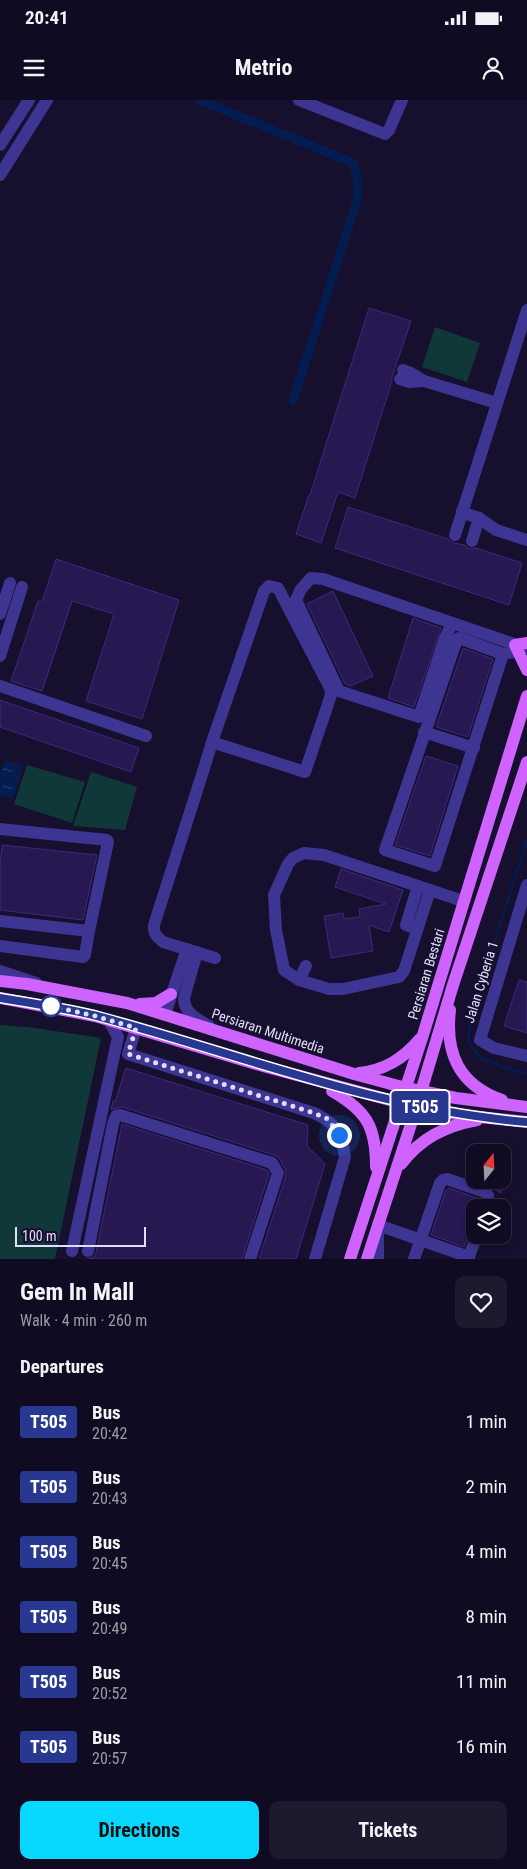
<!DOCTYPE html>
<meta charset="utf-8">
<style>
:root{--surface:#100b22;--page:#1e192f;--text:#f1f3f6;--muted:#9c9ba5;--line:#302b40;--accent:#08d8ff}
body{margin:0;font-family:"Roboto Condensed",sans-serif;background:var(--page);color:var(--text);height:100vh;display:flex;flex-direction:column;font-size:19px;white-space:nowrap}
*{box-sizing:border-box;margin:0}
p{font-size:16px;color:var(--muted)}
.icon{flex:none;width:28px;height:28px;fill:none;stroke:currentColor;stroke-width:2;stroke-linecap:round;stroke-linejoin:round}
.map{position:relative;height:1159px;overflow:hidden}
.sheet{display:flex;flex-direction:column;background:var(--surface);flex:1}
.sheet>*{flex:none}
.badge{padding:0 10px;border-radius:4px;font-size:18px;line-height:32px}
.needle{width:32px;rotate:18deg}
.controls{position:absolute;left:466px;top:1044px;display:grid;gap:10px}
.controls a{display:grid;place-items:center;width:45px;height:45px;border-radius:10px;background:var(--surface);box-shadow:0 2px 8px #0003,0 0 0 1px var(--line);font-size:25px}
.scale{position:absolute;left:15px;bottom:12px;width:131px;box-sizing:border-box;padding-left:5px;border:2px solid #e2dcff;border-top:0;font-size:14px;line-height:18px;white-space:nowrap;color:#e2dcff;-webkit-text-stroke:4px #160f2e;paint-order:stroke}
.you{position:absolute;width:25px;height:25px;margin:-12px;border:4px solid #fff;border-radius:50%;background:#1a73e8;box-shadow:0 0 0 8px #1a73e833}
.map>.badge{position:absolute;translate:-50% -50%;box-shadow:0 0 0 2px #fff}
h2{padding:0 20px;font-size:19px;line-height:45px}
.round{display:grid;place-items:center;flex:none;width:52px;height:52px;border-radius:10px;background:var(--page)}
.summary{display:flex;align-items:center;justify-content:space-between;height:85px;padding:0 20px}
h1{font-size:24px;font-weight:700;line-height:38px}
.cta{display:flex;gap:10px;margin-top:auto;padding:10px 20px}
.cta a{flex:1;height:58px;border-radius:10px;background:var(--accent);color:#111;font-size:20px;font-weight:700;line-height:58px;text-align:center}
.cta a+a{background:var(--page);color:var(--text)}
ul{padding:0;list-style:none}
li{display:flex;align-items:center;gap:15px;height:65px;padding:0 20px}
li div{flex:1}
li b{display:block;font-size:19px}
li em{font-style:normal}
li .badge{min-width:55px;font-weight:700;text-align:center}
.status{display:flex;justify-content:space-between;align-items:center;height:35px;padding:0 25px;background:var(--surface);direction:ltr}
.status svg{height:14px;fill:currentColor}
header{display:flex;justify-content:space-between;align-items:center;height:65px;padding:0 20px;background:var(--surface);font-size:22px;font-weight:700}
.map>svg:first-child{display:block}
.grass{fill:#113839}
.water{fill:url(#water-ripples)}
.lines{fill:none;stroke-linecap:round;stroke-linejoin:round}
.stream{stroke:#051c51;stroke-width:2.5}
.canal{stroke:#051c51;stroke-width:9}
.building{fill:#271851;stroke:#3e2880}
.minor{stroke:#3e3592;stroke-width:12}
.major{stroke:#ce63ff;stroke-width:12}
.line-casing{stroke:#fff;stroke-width:11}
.line{stroke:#283890;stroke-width:8}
.walk{stroke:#e2dcff;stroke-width:5;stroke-dasharray:0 9}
.stop-dot{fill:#fff;stroke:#283890;stroke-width:2.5}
.labels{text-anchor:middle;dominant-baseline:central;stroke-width:4;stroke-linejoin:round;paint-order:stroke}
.street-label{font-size:14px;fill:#e2dcff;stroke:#160f2e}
</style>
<div class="status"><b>20:41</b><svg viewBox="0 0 49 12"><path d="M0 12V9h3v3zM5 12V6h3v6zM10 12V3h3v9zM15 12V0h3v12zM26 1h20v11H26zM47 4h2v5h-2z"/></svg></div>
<header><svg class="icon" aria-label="menu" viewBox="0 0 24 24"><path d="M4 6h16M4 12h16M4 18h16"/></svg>Metrio<svg class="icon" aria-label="person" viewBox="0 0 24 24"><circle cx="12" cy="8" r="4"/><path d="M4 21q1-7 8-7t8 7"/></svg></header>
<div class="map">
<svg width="527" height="1159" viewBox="0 0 527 1159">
<defs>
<pattern id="water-ripples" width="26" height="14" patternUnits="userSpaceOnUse" patternTransform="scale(1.25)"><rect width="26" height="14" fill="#051c51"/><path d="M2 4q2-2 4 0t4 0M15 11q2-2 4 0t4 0" fill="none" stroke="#293c6b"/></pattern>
</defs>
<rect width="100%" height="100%" fill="#160f2e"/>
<g class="grass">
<path d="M435 227 480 243 467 282 422 267Z"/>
<path d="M27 665 85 682 72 723 14 704Z"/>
<path d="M91 672 137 687 125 730 73 726Z"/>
<path d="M0 925 28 927 101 938 55 1159H0Z"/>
</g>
<path class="water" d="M5 660 23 666 13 699 0 695V676Z"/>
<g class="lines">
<path class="stream" d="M527 740 472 913 468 940 480 958 512 970 527 973"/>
<path class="canal" d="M200 0 353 63 357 78 358 97 293 301"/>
</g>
<g class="building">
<path d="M369 208 411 221 392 277V281L355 398 338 392 321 443 296 434 309 395H310Z"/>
<path d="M348 407 448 439 453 443 465 445 469 449 476 448 522 463 509 505 335 448Z"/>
<path d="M56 459 179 500 142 619 86 601 114 514 72 501 42 591 11 581 38 501 42 502Z"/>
<path d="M333 491 373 576 351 586 345 584 307 504Z"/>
<path d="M413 518 441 528 414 607 388 598Z"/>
<path d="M463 548 493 559 468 637 436 627Z"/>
<path d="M0 600 139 648 131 672 0 627Z"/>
<path d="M426 656 458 666 430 756 395 745Z"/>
<path d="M2 745 97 755 83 820 0 810V765Z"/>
<path d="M341 769 403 790 389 832 369 825 373 851 331 858 324 816 343 813 344 819 360 817 359 809 386 804 335 787Z"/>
<path d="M519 880 527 882V933L504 926Z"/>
<path d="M126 968 308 1025 307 1046 325 1064 296 1159H259L286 1075 285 1069 279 1058 274 1055 122 1007 111 1010 113 1001 115 1002Z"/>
<path d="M122 1024 267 1070 269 1074 242 1159H87L94 1157 96 1153Z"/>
<path d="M485 1080H505L501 1093 484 1083Z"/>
<path d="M449 1088 479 1099 477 1108H475V1115L464 1147 431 1135 446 1090Z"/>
</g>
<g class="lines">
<g class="minor">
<path d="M299 0 385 34 389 30 402 0"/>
<path d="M0 45 29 0"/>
<path d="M0 75 47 0"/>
<path d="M403 270 411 273 424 281 497 303"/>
<path d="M400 279 409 282 424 281"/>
<path d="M462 411 464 413 479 418 496 430 527 440"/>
<path d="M455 435 527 210"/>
<path d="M472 441 479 418"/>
<path d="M0 514 10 483"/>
<path d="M456 524 451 526 445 538 419 617 339 591 296 500 301 489 311 478 323 479 526 548"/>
<path d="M503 554 435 766 385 750 457 539 459 538 503 554 519 551"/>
<path d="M0 556 22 487"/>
<path d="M0 586 146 636"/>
<path d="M424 632 474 648"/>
<path d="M212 642 305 672 331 595 330 588 278 488 269 486 264 491 212 642 206 662 154 825C153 833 156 836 163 842L215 858"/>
<path d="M0 729 107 740 108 742 89 831 0 821"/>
<path d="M527 785 480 940 494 948 527 956"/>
<path d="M430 790 404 871 399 877 343 889H329L299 880 284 870 276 830 274 795 288 764 293 758 304 753 324 755 463 801"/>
<path d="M417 829 406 825 418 786"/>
<path d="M0 846 83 857 85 855 89 831"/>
<path d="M197 852 184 898C184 913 197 919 209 926"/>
<path d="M0 871 36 883"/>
<path d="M299 880 306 866"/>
<path d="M165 914 187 849"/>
<path d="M136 928 128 954 314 1013C336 1023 342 1033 345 1057L315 1159"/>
<path d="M72 1151 118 937 108 919"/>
<path d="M88 1151 113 1024 116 1016 120 1015 272 1063 278 1073 250 1159"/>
<path d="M378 1159V1125L469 1157"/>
<path d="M414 1159 440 1083 443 1080 447 1079 485 1092 488 1095 486 1108"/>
<path d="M468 1159 477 1135"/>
</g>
<g class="major">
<path d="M527 543 515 545 527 570"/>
<path d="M0 881 27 884 127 903 354 974 406 988 456 998 527 1007"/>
<path d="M0 898 95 916 263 966 401 1003 461 1015 527 1022"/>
<path d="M140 904 156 903 171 894"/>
<path d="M450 910C445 954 459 985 502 1000"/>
<path d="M359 973C385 970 403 959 420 939"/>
<path d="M332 991C367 1011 376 1027 376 1067"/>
<path d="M401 1064C421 1038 445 1026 477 1020"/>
<path d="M350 1159 423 935 527 596"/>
<path d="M367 1159 414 1015 453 885 527 662"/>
</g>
</g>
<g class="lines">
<g class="line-casing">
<path id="line" d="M0 898C32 903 65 908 97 916 240 954 378 1010 527 1022"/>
</g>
<use href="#line" class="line"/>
<path class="walk" d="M51 906 95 916 136 928 128 954 314 1013 328 1019 339 1035"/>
</g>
<circle class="stop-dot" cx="51" cy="906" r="10"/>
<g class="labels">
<g class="street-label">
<text transform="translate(426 874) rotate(-73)">Persiaran Bestari</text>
<text transform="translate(481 882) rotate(-73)">Jalan Cyberia 1</text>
<text transform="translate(268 931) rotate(18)">Persiaran Multimedia</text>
</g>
</g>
</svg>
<div class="controls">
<a><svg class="needle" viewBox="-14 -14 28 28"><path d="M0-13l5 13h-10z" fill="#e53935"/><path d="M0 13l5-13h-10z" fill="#9c9ba5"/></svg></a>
<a><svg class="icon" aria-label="layers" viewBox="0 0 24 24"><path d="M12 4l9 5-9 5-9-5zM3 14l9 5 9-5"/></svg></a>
</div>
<div class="scale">100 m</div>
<div class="you" style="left:339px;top:1035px"></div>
<b class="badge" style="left:420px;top:1007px;background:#283890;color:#fff">T505</b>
</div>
<section class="sheet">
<div class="summary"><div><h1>Gem In Mall</h1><p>Walk · 4 min · 260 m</p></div><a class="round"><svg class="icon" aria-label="heart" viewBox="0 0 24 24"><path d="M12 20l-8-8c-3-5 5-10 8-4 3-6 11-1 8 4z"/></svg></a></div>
<h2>Departures</h2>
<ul>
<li><span class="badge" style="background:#283890;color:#fff">T505</span><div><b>Bus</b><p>20:42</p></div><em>1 min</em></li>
<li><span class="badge" style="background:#283890;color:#fff">T505</span><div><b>Bus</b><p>20:43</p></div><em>2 min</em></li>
<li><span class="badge" style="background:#283890;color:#fff">T505</span><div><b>Bus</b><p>20:45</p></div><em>4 min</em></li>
<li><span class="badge" style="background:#283890;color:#fff">T505</span><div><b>Bus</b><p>20:49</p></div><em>8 min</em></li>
<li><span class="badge" style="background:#283890;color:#fff">T505</span><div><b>Bus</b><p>20:52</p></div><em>11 min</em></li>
<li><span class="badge" style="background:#283890;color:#fff">T505</span><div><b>Bus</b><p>20:57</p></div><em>16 min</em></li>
</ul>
<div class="cta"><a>Directions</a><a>Tickets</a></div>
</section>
